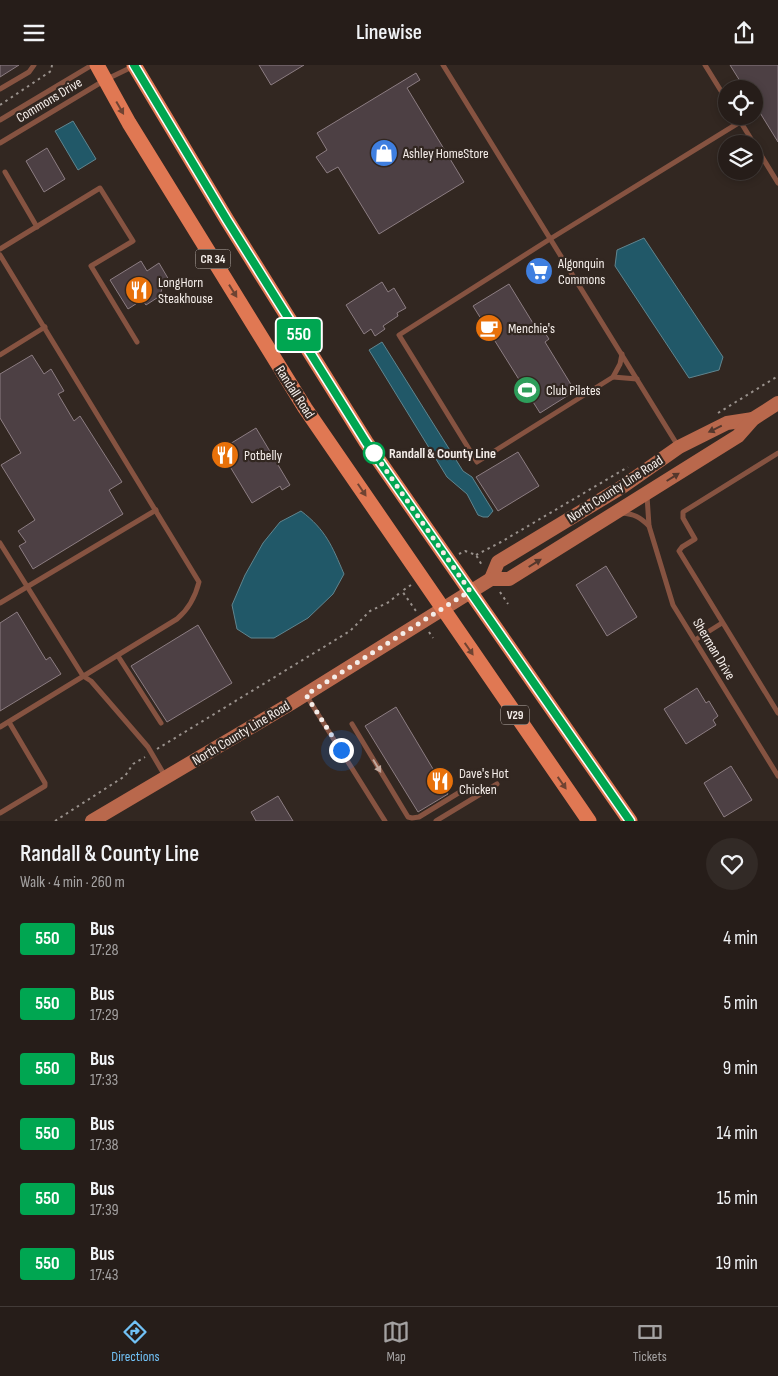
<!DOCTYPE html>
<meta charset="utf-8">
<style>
:root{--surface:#261d19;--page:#322a26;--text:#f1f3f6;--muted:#a4a2a2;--line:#423b38;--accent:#71c1f5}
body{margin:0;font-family:"Sofia Sans Condensed",sans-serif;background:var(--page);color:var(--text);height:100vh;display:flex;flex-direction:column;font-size:19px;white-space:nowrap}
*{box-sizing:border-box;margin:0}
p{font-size:16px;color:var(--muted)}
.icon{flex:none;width:28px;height:28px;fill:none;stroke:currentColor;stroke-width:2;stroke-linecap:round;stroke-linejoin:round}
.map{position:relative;height:756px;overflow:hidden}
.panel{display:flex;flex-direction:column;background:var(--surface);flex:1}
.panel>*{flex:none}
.badge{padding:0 10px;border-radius:4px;font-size:18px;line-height:32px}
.buttons{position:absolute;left:718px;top:15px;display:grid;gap:10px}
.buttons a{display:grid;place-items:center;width:45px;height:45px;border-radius:50%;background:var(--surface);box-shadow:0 2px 8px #0003,0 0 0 1px var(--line);font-size:25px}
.you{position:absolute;width:25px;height:25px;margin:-12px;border:4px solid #fff;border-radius:50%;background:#1a73e8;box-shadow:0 0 0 8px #1a73e833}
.map>.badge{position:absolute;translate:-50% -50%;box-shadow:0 0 0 2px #fff}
.round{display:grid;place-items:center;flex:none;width:52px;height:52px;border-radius:26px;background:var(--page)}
.summary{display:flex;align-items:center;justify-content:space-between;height:85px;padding:0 20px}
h1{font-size:24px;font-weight:600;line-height:38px}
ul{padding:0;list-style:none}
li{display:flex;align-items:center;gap:15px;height:65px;padding:0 20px}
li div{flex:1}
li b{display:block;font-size:19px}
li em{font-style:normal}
li .badge{min-width:55px;font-weight:700;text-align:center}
header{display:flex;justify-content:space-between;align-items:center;height:65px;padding:0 20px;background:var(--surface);font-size:22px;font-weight:600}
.tab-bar{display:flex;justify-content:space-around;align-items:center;height:70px;border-top:1px solid var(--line);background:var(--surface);font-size:14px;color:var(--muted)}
.tab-bar a{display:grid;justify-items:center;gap:2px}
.tab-bar .current{color:var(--accent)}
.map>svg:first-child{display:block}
.water{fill:#215868;stroke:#60858f}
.building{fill:#4d4044;stroke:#8c7d82}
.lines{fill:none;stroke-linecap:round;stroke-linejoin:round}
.path{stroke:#99918c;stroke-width:2;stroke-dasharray:2.5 4;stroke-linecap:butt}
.lane{stroke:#865341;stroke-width:5}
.secondary{stroke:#b9684c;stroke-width:14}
.primary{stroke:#e07853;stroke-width:15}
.oneway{fill:#6f4332}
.oneway2{fill:#54372c}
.oneway3{fill:#c2a89d}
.line-casing{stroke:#fff;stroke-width:11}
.line{stroke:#00a651;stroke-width:8}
.walk{stroke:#f4ede9;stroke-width:5;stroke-dasharray:0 9}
.stop-dot{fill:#fff;stroke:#00a651;stroke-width:2.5}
.labels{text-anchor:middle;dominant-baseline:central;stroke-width:4.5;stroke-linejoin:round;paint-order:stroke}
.shield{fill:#322721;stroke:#bab2ad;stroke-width:1}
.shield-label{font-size:12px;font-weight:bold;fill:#f4ede9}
.street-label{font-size:14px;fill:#f4ede9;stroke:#322721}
.poi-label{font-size:14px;fill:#f4ede9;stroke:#322721;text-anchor:start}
.stop-label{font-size:14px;font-weight:bold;fill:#f4ede9;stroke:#322721;text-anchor:start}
</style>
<header><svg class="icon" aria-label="menu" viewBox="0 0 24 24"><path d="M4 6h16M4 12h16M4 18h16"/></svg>Linewise<svg class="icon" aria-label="share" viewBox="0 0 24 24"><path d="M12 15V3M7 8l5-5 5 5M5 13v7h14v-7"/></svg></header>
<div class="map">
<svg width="778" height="756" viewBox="0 0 778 756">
<rect width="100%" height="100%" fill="#322721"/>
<g class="water">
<path d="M73 56 96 94 78 105 55 66Z"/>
<path d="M644 173 723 292 719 305 689 313 615 201 617 185Z"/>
<path d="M382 277 463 406 472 412 493 446 488 452H483L478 450 467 429 447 412 369 285Z"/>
<path d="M301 446C326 465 332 481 344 509L333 529 308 553 274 573H251L237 564 232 540 245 510 263 478 280 457Z"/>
</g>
<g class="building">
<path d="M0 0H19L0 12Z"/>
<path d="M259 0H304L271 20Z"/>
<path d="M730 0H778V77L754 38V24H745Z"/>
<path d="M416 8 420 15 407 23 464 117 379 169 338 102 327 108 316 92 327 85 317 68Z"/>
<path d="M47 83 65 114 44 127 26 96Z"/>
<path d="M141 196 147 206 159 198 169 215 163 219 160 231 146 240 142 235 128 244 110 215Z"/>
<path d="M382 217 388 227 394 223 406 243 397 248 398 251 383 261 385 264 375 271 371 264 364 269 346 240Z"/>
<path d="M509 219 539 268 543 265 549 274 545 277 575 326 540 348 473 241Z"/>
<path d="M32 290 44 309 51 304 64 326 58 329 74 356 80 351 122 417 109 425 123 449 33 504 19 481 26 477 18 466 35 455 1 400 21 388 0 353V309Z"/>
<path d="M256 363 290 420 282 425 280 421 252 438 220 385Z"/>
<path d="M518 387 539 421 498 446 476 412Z"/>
<path d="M606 501 637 552 607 571 576 520Z"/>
<path d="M17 547 46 595 50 592 61 609 0 646V558Z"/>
<path d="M198 560 232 618 167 657 131 601Z"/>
<path d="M697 623 706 638 709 636 718 651 713 655 716 660 686 679 664 644Z"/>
<path d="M396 642 448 729 418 747 365 661Z"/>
<path d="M731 701 752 735 724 752 704 718Z"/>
<path d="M278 731 293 756H256L251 747Z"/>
</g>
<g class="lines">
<g class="path">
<path d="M0 40 51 6 52 0"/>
<path d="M718 348 778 311"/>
<path d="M459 489 465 486 476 490 483 502"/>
<path d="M476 490 501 477 628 402"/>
<path d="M411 520 402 526 416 546"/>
<path d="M500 527 508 539"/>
<path d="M429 567 433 573"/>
<path d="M157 684 350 566 370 546 389 537 402 526"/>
<path d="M55 756 125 711 133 699 145 692"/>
</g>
<g class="lane">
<path d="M443 0 678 381"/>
<path d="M705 0 726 34"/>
<path d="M0 24 29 7 34 0"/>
<path d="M737 51 778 118"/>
<path d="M0 55 92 0"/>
<path d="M0 78 105 15 134 1"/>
<path d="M5 107 37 162"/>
<path d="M0 184 100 123 133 176 91 201 137 277"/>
<path d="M0 190 199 517C195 533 189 544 177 554L0 662"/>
<path d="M622 289 620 299 613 312 477 397 399 270 550 174 740 57"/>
<path d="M0 290 45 262"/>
<path d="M613 312 637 314"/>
<path d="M778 388 683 447V453L695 474 682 482 679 486 778 648"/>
<path d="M647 431 649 461 673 540 778 711"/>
<path d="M622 448C634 449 640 452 649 461"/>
<path d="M0 478 83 611 91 616 148 682 165 711"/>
<path d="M0 538 156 445"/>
<path d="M695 575 722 558"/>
<path d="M118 591 161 658"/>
<path d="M306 630 385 756"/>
<path d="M352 659 408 752 412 753 419 752 460 727 463 723"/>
<path d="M0 748 45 721V718L9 657"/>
<path d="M436 756 497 719"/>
</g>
<g class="secondary">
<path d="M491 514 498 497 622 422 679 382 727 358 753 354"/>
<path d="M92 756 290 639 491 514H509L738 371 753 354 778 338"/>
</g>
<g class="primary">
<path d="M97 0 129 58 305 343 589 756"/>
<path d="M134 0 227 155 366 377 630 756"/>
</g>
</g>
<defs><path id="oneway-solid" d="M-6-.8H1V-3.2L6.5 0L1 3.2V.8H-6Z" transform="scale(1.25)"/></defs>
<g class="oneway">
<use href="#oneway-solid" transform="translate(120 43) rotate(60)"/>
<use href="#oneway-solid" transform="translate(233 226) rotate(58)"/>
<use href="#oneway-solid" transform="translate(362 425) rotate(56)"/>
<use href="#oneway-solid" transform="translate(469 584) rotate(55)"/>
<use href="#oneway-solid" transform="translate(562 718) rotate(55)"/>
</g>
<g class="oneway2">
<use href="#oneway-solid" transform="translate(715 364) rotate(154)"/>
<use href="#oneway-solid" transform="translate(673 412) rotate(-32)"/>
<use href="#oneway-solid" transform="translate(535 498) rotate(-32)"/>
</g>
<use class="oneway3" href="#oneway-solid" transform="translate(377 701) rotate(59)"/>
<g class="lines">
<g class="line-casing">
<path id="line" d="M134 0 227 155 366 377 630 756"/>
</g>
<use href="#line" class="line"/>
<path class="walk" d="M341 685 306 630 470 526 374 388"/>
</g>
<defs>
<g id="shop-disc" transform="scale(1.4375)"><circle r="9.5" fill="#3f7fe0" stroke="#322721"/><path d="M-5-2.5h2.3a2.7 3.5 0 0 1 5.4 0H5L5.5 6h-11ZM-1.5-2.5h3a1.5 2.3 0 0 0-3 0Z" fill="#fff"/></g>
<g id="supermarket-disc" transform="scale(1.4375)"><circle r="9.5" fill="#3f7fe0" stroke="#322721"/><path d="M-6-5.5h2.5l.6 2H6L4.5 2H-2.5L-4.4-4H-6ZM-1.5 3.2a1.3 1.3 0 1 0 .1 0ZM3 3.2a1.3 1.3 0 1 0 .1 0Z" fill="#fff"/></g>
<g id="restaurant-disc" transform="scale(1.4375)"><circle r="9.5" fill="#e8710a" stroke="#322721"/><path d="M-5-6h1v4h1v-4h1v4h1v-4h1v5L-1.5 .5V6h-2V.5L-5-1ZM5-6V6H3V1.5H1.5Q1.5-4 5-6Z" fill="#fff"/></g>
<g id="cafe-disc" transform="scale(1.4375)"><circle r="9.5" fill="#e8710a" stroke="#322721"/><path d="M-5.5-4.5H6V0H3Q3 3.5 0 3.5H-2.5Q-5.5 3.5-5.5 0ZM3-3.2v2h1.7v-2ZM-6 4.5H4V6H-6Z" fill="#fff"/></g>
<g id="stadium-disc" transform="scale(1.4375)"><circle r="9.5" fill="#2e9e5b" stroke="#322721"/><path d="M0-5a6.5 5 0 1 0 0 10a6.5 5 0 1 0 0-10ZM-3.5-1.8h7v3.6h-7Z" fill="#fff"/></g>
</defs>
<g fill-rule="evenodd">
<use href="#shop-disc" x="384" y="88"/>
<use href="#supermarket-disc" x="539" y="206"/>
<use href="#restaurant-disc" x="139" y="225"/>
<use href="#cafe-disc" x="489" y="263"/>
<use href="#stadium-disc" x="527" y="325"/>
<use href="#restaurant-disc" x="225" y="390"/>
<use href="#restaurant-disc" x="440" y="716"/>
</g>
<circle class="stop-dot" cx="374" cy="388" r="10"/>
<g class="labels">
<g class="shield">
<rect x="195.5" y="184.5" width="35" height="19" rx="4"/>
<rect x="501" y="640.5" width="28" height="19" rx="4"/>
</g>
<g class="shield-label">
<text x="213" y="194">CR 34</text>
<text x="515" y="650">V29</text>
</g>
<g class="street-label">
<text transform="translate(49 35) rotate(-31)">Commons Drive</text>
<text transform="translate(295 327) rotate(57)">Randall Road</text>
<text transform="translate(615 424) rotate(-33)">North County Line Road</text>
<text transform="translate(714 584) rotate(59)">Sherman Drive</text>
<text transform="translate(241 668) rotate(-31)">North County Line Road</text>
</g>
<g class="poi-label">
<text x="403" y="88">Ashley HomeStore</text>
<text x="558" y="198">Algonquin<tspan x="558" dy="16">Commons</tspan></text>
<text x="158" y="217">LongHorn<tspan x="158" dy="16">Steakhouse</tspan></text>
<text x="508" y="263">Menchie's</text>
<text x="546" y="325">Club Pilates</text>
<text x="244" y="390">Potbelly</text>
<text x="459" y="708">Dave's Hot<tspan x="459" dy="16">Chicken</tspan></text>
</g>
<g class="stop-label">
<text x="389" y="388">Randall &amp; County Line</text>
</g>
</g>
</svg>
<div class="buttons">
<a><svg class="icon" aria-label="locate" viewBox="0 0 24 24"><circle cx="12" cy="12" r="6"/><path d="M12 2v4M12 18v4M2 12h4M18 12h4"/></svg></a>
<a><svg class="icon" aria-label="layers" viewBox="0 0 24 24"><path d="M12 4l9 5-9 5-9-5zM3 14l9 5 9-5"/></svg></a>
</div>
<div class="you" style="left:341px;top:685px"></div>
<b class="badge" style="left:299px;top:270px;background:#00a651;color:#fff">550</b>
</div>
<section class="panel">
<div class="summary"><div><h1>Randall &amp; County Line</h1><p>Walk · 4 min · 260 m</p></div><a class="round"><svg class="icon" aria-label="heart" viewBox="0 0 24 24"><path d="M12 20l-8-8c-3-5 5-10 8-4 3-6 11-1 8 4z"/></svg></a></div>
<ul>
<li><span class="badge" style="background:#00a651;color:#fff">550</span><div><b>Bus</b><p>17:28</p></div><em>4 min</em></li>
<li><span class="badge" style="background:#00a651;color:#fff">550</span><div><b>Bus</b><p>17:29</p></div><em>5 min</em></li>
<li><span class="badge" style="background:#00a651;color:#fff">550</span><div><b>Bus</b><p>17:33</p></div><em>9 min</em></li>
<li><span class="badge" style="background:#00a651;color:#fff">550</span><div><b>Bus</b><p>17:38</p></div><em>14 min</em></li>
<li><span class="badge" style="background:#00a651;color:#fff">550</span><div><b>Bus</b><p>17:39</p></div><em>15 min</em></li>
<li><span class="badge" style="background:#00a651;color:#fff">550</span><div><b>Bus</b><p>17:43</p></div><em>19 min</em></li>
</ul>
</section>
<nav class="tab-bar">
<a class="current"><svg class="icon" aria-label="directions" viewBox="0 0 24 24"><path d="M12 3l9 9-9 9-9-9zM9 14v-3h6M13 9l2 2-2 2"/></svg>Directions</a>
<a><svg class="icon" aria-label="map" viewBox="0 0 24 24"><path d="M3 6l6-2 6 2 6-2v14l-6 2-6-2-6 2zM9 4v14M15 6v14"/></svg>Map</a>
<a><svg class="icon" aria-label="tickets" viewBox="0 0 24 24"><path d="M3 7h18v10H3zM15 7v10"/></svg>Tickets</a>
</nav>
